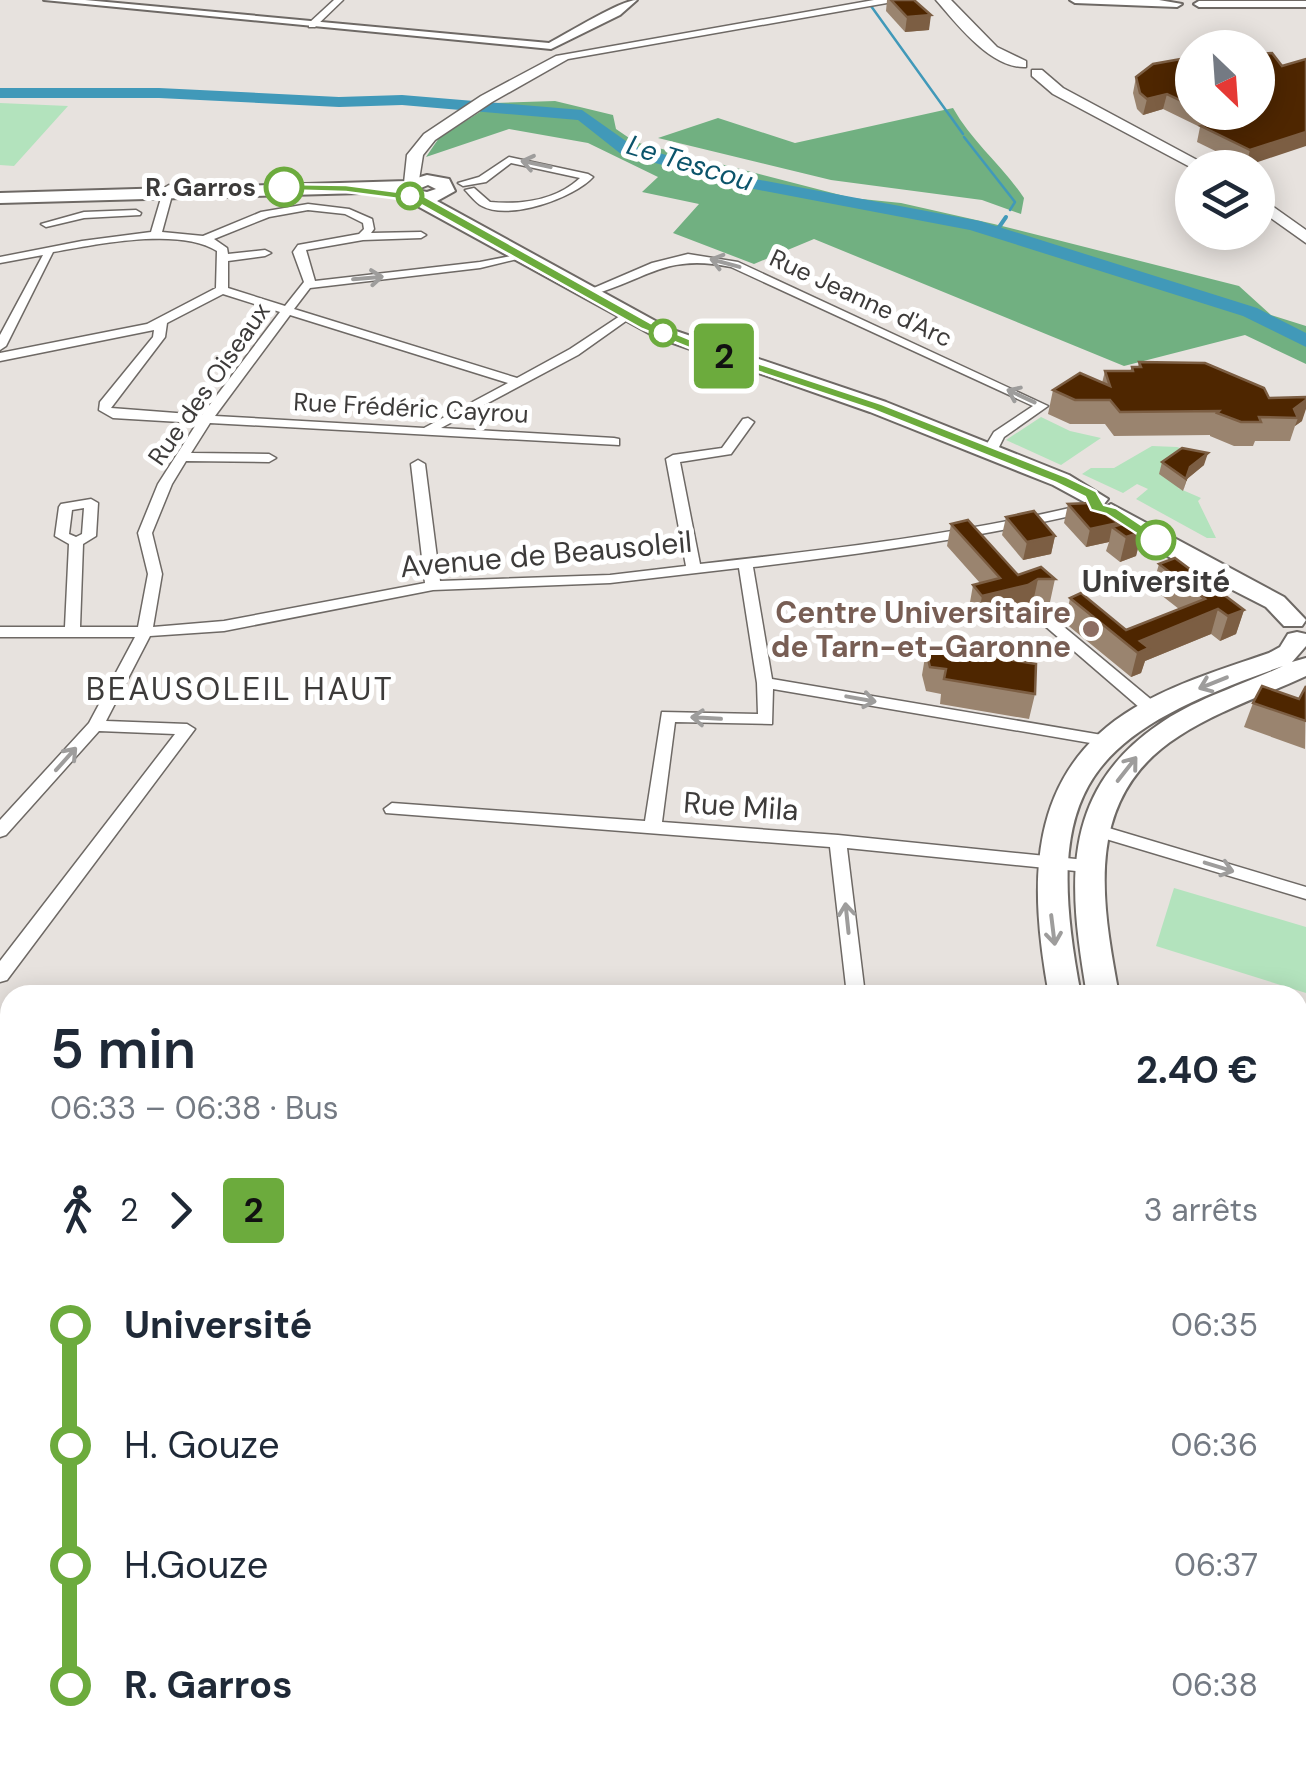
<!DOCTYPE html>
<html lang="fr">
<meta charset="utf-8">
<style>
:root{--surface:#fff;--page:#f2f2f3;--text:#1f2937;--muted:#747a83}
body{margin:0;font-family:"DM Sans",sans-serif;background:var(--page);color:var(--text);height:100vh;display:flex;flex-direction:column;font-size:38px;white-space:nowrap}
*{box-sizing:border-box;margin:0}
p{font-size:32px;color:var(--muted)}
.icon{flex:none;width:55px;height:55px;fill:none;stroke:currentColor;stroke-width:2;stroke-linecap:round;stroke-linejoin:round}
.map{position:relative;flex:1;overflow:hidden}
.panel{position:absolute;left:0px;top:985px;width:1308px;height:780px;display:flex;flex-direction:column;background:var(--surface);border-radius:30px 30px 0 0;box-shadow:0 5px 25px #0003}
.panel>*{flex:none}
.badge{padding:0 20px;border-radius:8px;font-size:35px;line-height:65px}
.needle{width:65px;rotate:155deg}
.controls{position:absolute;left:1175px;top:30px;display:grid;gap:20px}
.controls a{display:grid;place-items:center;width:100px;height:100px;border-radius:50%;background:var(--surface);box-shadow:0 5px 25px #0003;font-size:50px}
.map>.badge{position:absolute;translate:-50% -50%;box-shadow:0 0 0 5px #fff}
.legs{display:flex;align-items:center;gap:15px;height:110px;padding:0 50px;font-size:32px}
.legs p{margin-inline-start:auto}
.head{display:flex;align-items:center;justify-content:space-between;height:170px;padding:0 50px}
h1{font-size:55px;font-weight:600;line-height:75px}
ul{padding:0 50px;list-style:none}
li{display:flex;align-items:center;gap:35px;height:120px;font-size:38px}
li i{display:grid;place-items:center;width:15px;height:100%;margin:0 12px;background:currentColor}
li i::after{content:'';width:25px;height:25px;margin:-12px;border:8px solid;border-radius:50%;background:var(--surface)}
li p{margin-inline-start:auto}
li:first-child i{background:linear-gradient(#0000 50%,currentColor 0)}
li:last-child i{background:linear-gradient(currentColor 50%,#0000 0)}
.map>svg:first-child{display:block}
.green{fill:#b3e3bd}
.forest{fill:#71b081}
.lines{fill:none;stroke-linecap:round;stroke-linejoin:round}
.stream-far1{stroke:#4199b9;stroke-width:2.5}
.stream{stroke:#4199b9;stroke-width:4}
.river{fill:#4199b9;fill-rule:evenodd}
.minor-casing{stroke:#6e6965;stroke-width:3}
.tertiary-casing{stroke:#6e6965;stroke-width:4}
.secondary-casing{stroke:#6e6965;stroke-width:3}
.primary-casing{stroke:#6e6965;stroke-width:4}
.minor{fill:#fff;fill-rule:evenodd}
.tertiary{fill:#fff;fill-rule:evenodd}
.secondary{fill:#fff;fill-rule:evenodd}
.primary{fill:#fff;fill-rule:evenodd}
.wall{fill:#9a846f}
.shaded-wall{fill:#7c5e43}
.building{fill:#4e2600;stroke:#7c5e43;stroke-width:2.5}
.oneway{stroke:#9e9d9c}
.line-1{fill:#6cab3d;stroke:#fff;stroke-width:2.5}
.stop-1-dot{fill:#fff;stroke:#6cab3d;stroke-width:5}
.education-dot{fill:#8d6e63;stroke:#fff;stroke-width:4}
.labels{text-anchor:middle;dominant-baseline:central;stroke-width:10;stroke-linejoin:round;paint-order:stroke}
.far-stop-label{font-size:25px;font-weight:bold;fill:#3d3b3a;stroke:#fff;text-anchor:end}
.far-street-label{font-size:25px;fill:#3d3b3a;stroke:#fff}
.far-water-label{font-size:28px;font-style:italic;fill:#0b546b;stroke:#fff}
.street-label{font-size:30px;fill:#3d3b3a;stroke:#fff}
.stop-label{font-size:30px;font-weight:bold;fill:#3d3b3a;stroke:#fff}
.education-label{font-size:30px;font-weight:bold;fill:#785e54;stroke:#fff;text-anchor:end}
.neighbourhood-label{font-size:32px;letter-spacing:2.5px;fill:#3d3b3a;stroke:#fff}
</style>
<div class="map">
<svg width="1306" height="1765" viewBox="0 0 1306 1765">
<rect width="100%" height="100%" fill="#e7e2de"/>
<g class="green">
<path d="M0 103 68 106 14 166 0 165Z"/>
<path d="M1041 417 1070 431 1101 438 1061 465 1006 440Z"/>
<path d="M1152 446 1177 447 1189 451 1178 488 1201 498 1198 501 1216 538H1207L1136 499 1148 489 1137 484 1123 493 1082 474 1091 468H1114Z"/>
<path d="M1174 888 1306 927V993L1156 946Z"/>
</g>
<g class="forest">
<path d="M555 101 613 115 616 129 635 142 852 198 901 203 994 224 1239 286 1271 315 1306 326V364L1245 335 1124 366 814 239 754 264 673 233 699 204 642 192 658 177 588 143 509 129 426 157 439 138 494 103Z"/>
<path d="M953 108C972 142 1002 165 1024 198L1021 214 982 200 831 180 658 138 718 118 795 143Z"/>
</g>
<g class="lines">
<g class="stream-far1">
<path d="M871 6 963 134"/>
<path d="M964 137 1015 202 1010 210"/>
</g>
<path class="stream" d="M995 233 1006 217"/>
<path class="river" d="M0 88H159L339 97 402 95 582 110 633 146 755 179 980 221 1257 308 1306 333V347L1243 316 970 230 754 189 621 154 578 120 402 105 339 107 159 98H0Z"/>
<g class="minor-casing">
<g id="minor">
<path d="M334 0H343L315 27H309V23Z"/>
<path d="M509 157 588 174 593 177C574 198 509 221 482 206 476 203 470 195 465 190L474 188 490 202C522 205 556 200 580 178L511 163 486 182 463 186 458 183 479 177Z"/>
<path d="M169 185 174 188 162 232 203 236 261 212 308 204 349 209 372 219 374 229 371 233 421 232 426 235 421 238 363 240 306 250 315 281 480 262 526 253V257L480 268 310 288 294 309 517 378 570 349 623 314 633 316 578 355 441 428 614 438 619 439V445L210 423 191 453 269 454 276 458 269 462 186 461 172 484 152 533 162 574 153 627 224 621 425 583 411 464 418 460 425 464 440 581 610 575 686 566 666 459 673 455 722 448 743 419 748 418 754 422 731 454 680 462 700 564C833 549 965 534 1095 502L1100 503V509C985 537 870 553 753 567L772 679 1108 736 1116 741 1114 745 1108 746 773 689 772 724 675 722 662 822 838 835 1086 860 1095 866 1092 870 1086 872 847 848 865 995H847L830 847 386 813 384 809 392 803 645 821 662 712 758 714 757 683 739 568 610 583 433 590 224 631 150 636 106 721 187 724 195 729 7 980 0 982V961L175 734 99 731 6 835 0 837V820L89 723 135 637H0V627H65L69 544 55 536 59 507 61 504 91 499 98 503 96 536 83 544 80 627H138L148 574 138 533 158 484 197 423 113 418 99 410 100 402 153 337 154 330 0 361V353L147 324 216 288 217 251C180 227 98 244 53 252L6 346 0 350V335L43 255 0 263V257L82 241 151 232 164 188ZM308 210 345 214 363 223 364 229 359 234 298 245 293 252 304 282 285 306 228 288V261L265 256 271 253 265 250 228 254 227 248 214 239 269 217ZM223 294 280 312 202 415 111 408 165 337 167 323ZM290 315 508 383 424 428 215 416ZM84 508 82 534 76 537 69 534 72 510Z"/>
<path d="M136 210 141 213 140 215 84 218 46 227 41 224 84 212Z"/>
<path d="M688 254 738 262 1048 406 1004 437 999 447 1001 454 994 458 989 457 985 447 994 432 1033 406 731 267C664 253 648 280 588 296L582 293 652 263Z"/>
<path d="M1035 605 1040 607 1159 706 1161 710 1159 714H1147L1030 613 1028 610Z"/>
<path d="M1092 823 1306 887V899L1086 833 1084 829Z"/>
<path d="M1298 1158 1306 1161V1179L1298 1176Z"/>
<path d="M10 1393V1428L0 1435V1400Z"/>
<path d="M0 1581 10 1582V1606L0 1605Z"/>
<path d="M104 1755H215L210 1765H99Z"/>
<path d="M400 1755H465L470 1765H405Z"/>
</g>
</g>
<g class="tertiary-casing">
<g id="tertiary">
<path d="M44 0H85L549 43C568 33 621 0 637 0L620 15 551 49Z"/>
<path d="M1070 0H1159L1182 4 1177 7 1075 3Z"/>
<path d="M1306 1V7H1199L1194 4 1199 1Z"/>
<path d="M0 1187 10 1189V1213L0 1211Z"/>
<path d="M1298 1429H1306V1459L1298 1457Z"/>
</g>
</g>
<g class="secondary-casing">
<g id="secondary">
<path d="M874 0H904L568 59 492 102 435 140 423 155 418 186 404 183 407 155 424 134 481 96 556 56Z"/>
<path d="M936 0H951L997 47 1026 61V67C991 69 957 24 936 0Z"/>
<path d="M1032 70H1042L1063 88 1212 168H1192L1053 94 1032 76Z"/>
<path d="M1258 196 1306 230V243L1258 209Z"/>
</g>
</g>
<g class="primary-casing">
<g id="primary">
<path d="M427 175 449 179 455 191 437 201 670 329 886 402 1069 475 1108 499 1104 504H1088L1053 485 870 412 656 337 401 197 398 192 0 203V193L407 181ZM428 185 436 189 427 192 416 190Z"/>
<path d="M1111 504 1284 597 1306 620 1302 626H1284L1266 607 1174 560 1103 516 1099 511Z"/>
<path d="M1297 632 1306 634V646L1292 662 1306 658V676C1265 695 1218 711 1179 736 1083 797 1101 899 1119 995H1087C1069 889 1058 794 1158 725 1194 699 1243 685 1283 666 1089 734 1040 784 1081 995H1049C1029 885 1025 773 1134 708 1175 683 1223 669 1269 653L1280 647 1288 634Z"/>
<path d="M1182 1755H1228L1229 1765H1183Z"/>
<path d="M1235 1755H1281L1283 1765H1237Z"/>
</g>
</g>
<use href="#minor" class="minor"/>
<use href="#tertiary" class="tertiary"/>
<use href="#secondary" class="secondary"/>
<use href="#primary" class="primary"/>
</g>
<g class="wall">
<path d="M887 0H914L929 30 905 32 886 11Z"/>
<path d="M1192 57V112H1258L1282 66 1246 166 1197 142 1200 127 1163 109 1143 115 1137 109 1133 93 1136 77Z"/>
<path d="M1139 362 1269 398 1302 421 1295 426 1290 441H1255L1253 446H1234L1210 436V435L1114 436 1105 424H1070L1048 414 1053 390 1102 383 1105 371H1130L1132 367H1138Z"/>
<path d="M1162 462 1204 465 1187 479 1183 491 1159 474Z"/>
<path d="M1068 504 1118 523 1117 526 1142 532 1136 556 1120 562 1106 551 1109 542 1086 547 1064 523Z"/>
<path d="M1006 517 1055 536 1051 554 1023 560 1002 535Z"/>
<path d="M951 524 1018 575 1055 579 1050 602H1033L1023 608 978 619 969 608 973 585 980 583 947 546Z"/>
<path d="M1159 564 1244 610 1236 634 1220 641 1211 634 1145 661 1141 673 1131 677 1065 623 1070 598 1126 630 1179 609 1152 588Z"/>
<path d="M926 651 988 656 1035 694 1029 719 940 704 941 694 926 691 922 675Z"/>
<path d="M1306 686 1305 749 1244 727 1253 703 1299 699Z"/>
</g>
<g class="shaded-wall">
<path d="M931 15 929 30 905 32 907 17Z"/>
<path d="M1167 94 1163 109 1143 115 1147 99Z"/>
<path d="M1306 132V146L1246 166 1250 150Z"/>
<path d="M1306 400V409L1302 421 1295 426 1298 418 1294 409Z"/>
<path d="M1208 453 1204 465 1187 479 1183 491 1190 467Z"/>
<path d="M1118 523 1116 530 1112 527 1109 542 1086 547 1090 529Z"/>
<path d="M1142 532 1136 556 1120 562 1126 537Z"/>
<path d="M1055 536 1051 554 1023 560 1027 542Z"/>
<path d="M1038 579 1033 602 1023 608 978 619 982 596Z"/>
<path d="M1218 609 1211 634 1145 661 1141 673 1131 677 1140 641Z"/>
<path d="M1244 610 1236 634 1220 641 1228 616Z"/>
</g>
<g class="building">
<path d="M891 0H914L931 15 907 17Z"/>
<path d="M1272 53 1282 66 1306 59V132L1250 150 1201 126 1223 120 1207 112H1258V54Z"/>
<path d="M1192 57V106L1167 94 1147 99 1140 93 1136 77 1153 64Z"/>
<path d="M1139 362 1205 363 1264 388 1269 398 1306 397V400L1294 409 1298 418 1259 417 1261 422H1241L1217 413 1219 411 1120 412 1110 400H1075L1053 390 1080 373 1110 386 1105 371H1133L1132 367H1141Z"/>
<path d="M1182 448 1208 453 1190 467 1186 479 1162 462Z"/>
<path d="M1090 503 1118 523 1090 529 1068 504Z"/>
<path d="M1034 511 1055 536 1027 542 1006 517Z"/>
<path d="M968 520 1018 575 1041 567 1055 579H1038L1028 585 982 596 973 585 1000 578 951 524Z"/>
<path d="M1129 522 1142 532 1126 537 1112 527Z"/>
<path d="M1175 558 1244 610 1228 616 1218 609 1140 641 1149 648 1138 653 1070 598 1081 593 1126 630 1205 599 1159 564Z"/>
<path d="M968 645 987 647 988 656 1036 664 1035 694 944 679 946 669 930 667 926 651 966 653Z"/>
<path d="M1262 686 1299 699 1306 686V721L1253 703Z"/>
</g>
<defs><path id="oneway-shaft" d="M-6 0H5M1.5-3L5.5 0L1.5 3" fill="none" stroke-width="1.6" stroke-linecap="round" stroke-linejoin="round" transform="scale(2.5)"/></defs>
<g class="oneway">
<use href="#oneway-shaft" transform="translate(536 164) rotate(-168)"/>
<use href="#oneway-shaft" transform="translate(725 263) rotate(-165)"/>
<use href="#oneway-shaft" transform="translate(368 278) rotate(-5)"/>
<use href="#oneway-shaft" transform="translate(1021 396) rotate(-155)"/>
<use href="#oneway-shaft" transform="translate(1213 683) rotate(158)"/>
<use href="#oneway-shaft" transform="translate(861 699) rotate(10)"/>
<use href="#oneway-shaft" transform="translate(706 718) rotate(-177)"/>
<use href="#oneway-shaft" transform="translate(66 759) rotate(-48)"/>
<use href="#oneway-shaft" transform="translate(1127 769) rotate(-52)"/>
<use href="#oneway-shaft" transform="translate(1219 867) rotate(17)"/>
<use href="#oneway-shaft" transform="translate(847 918) rotate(-96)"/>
<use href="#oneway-shaft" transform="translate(1053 930) rotate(83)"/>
</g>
<path class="line-1" d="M284 184 346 185 422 195 651 323 709 347 882 404 1067 477 1096 491 1104 505 1116 508 1164 540 1151 543 1106 514 1091 510 1085 497 1056 483 873 410 699 352 642 329 414 201 346 192 280 190Z"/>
<g class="stop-1-dot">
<circle cx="284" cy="187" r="18"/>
<circle cx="410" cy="196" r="12"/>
<circle cx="663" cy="333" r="12"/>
<circle cx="1156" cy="540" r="18"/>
</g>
<circle class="education-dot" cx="1091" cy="629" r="10"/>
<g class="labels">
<g class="far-stop-label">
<text x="256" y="187">R. Garros</text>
</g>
<g class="far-street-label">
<text transform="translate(861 298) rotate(25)">Rue Jeanne d'Arc</text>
<text transform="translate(209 384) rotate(-55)">Rue des Oiseaux</text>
<text transform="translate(411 408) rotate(3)">Rue Frédéric Cayrou</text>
</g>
<g class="far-water-label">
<text transform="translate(690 163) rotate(17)">Le Tescou</text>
</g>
<g class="street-label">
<text transform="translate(546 554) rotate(-5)">Avenue de Beausoleil</text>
<text transform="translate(741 806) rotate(4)">Rue Mila</text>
</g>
<g class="stop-label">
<text x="1156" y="581">Université</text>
</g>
<g class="education-label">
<text x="1071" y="612">Centre Universitaire<tspan x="1071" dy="34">de Tarn-et-Garonne</tspan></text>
</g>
<g class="neighbourhood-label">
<text x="240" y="689">BEAUSOLEIL HAUT</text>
</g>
</g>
</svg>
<div class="controls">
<a><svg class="needle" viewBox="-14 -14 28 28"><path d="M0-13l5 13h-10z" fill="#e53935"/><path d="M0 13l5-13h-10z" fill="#747a83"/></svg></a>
<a><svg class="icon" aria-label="layers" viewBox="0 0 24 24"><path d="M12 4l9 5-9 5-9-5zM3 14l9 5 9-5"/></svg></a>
</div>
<b class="badge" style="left:724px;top:356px;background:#6cab3d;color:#111">2</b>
<section class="panel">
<div class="head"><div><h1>5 min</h1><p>06:33 – 06:38 · Bus</p></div><b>2.40 €</b></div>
<div class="legs"><svg class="icon" aria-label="walk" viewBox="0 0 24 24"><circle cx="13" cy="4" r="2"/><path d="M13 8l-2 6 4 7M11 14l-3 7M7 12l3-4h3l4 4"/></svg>2<svg class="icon" aria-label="forward" viewBox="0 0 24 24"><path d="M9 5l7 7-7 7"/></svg><b class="badge" style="background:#6cab3d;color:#111">2</b><p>3 arrêts</p></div>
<ul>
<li><i style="color:#6cab3d"></i><b>Université</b><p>06:35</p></li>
<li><i style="color:#6cab3d"></i><span>H. Gouze</span><p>06:36</p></li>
<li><i style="color:#6cab3d"></i><span>H.Gouze</span><p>06:37</p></li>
<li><i style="color:#6cab3d"></i><b>R. Garros</b><p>06:38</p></li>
</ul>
</section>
</div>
